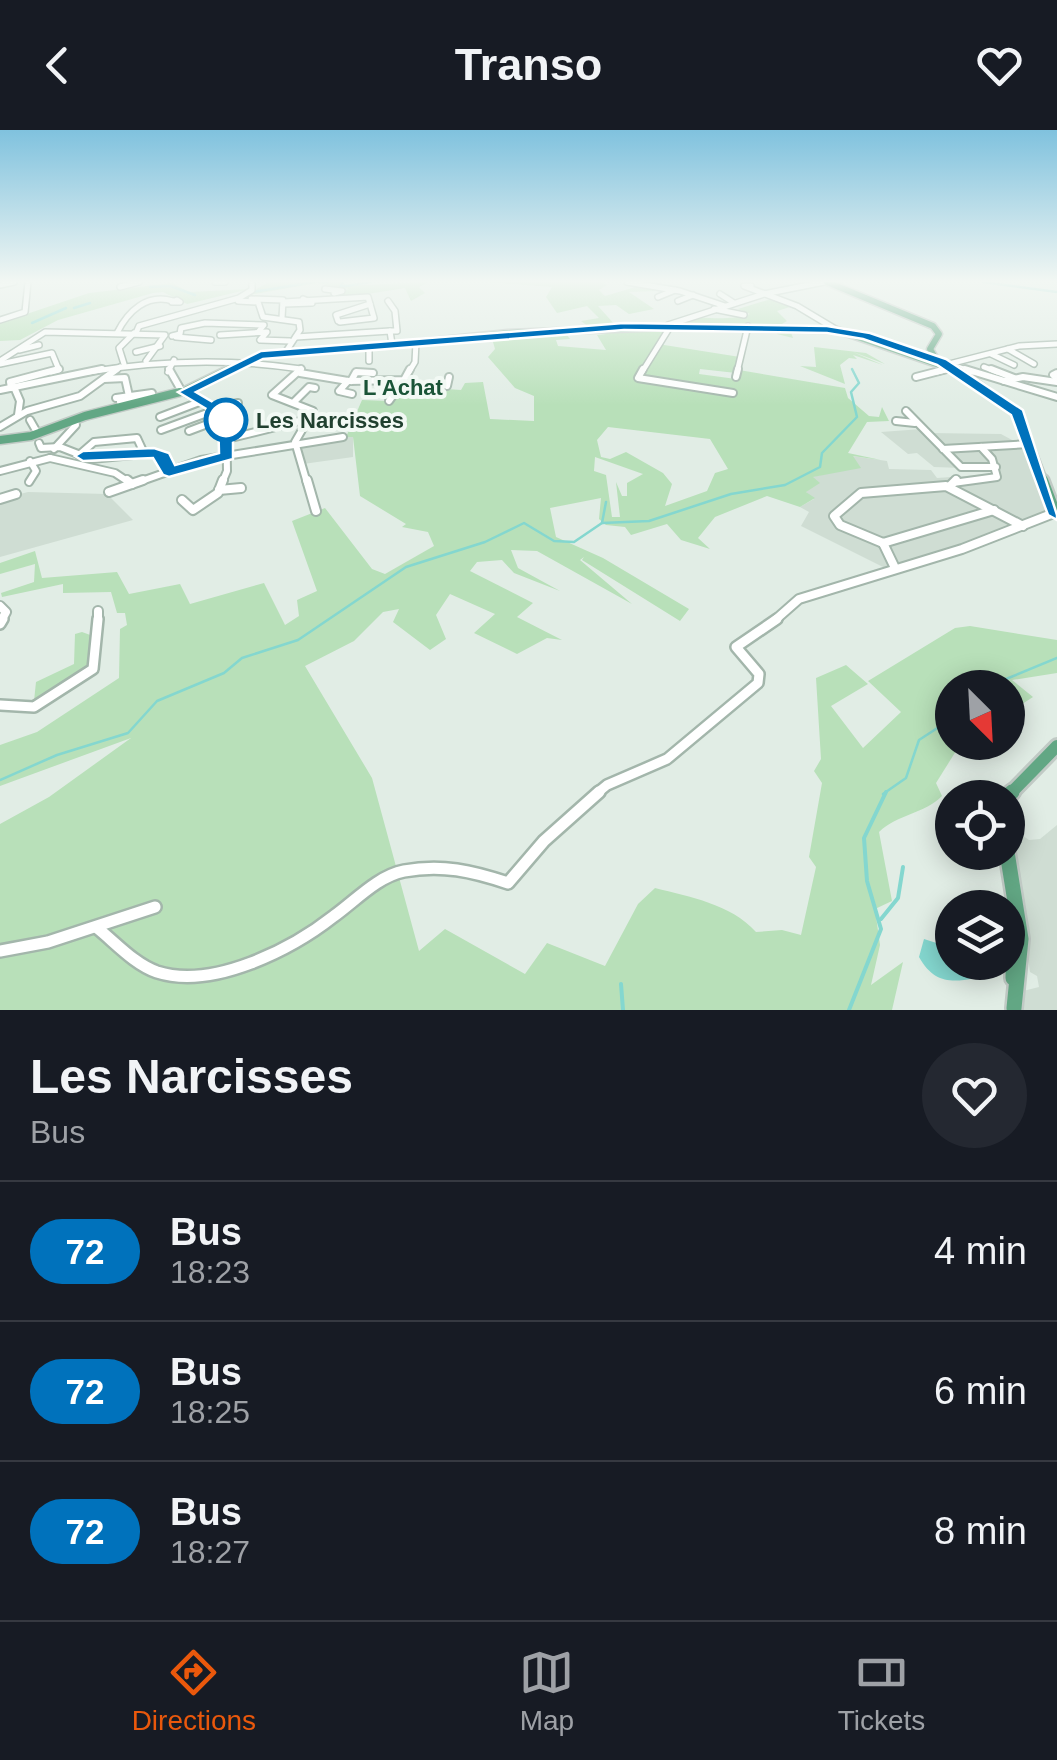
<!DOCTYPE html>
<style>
:root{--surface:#171b24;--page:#242831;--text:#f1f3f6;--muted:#9ea1a6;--line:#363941;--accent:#ea580c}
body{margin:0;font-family:Helvetica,sans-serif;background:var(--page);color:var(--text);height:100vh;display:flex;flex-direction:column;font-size:38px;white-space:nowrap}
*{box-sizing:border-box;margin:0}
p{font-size:32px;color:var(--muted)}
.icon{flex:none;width:55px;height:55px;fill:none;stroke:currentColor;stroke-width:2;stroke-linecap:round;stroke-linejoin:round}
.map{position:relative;height:880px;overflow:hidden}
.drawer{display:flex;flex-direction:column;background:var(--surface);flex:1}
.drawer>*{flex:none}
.badge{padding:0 20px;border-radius:32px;font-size:35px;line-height:65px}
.needle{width:65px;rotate:156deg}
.tools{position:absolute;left:935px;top:540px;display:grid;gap:20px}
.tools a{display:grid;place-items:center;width:90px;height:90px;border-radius:50%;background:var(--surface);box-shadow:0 5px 25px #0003;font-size:50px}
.map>.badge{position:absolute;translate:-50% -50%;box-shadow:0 0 0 5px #fff}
.round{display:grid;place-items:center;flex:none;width:105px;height:105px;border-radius:52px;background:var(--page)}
.summary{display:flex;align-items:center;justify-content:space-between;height:170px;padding:0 30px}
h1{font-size:48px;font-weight:600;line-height:75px}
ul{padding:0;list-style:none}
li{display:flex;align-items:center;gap:30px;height:140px;padding:0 30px;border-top:2px solid var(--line)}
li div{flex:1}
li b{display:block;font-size:38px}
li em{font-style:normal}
li .badge{min-width:110px;font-weight:700;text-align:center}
header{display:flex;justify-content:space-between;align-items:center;height:130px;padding:0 30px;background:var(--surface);font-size:45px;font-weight:600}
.menu{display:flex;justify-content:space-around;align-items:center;height:140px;border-top:2px solid var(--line);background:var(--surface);font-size:28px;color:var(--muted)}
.menu a{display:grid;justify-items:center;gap:5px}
.menu .selected{color:var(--accent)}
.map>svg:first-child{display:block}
.built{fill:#cfddd3}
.green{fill:#b8e0b9;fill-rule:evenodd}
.water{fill:#84d7cf}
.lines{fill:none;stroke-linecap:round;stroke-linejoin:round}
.stream-far1{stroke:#84d7cf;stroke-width:2.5}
.stream{stroke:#84d7cf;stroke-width:4}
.minor-far4-casing{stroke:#a3b6ab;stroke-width:8}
.minor-far3-casing{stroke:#a3b6ab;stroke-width:10}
.minor-far2-casing{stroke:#a3b6ab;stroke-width:12}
.minor-far1-casing{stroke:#a3b6ab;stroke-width:14}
.minor-casing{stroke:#a3b6ab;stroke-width:16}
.major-far4-casing{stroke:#c1cac5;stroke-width:9}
.major-far3-casing{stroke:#c1cac5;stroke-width:11}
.major-far2-casing{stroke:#c1cac5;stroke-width:15}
.major-far1-casing{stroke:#c1cac5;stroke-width:18}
.major-casing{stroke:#c1cac5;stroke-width:20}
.minor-far4{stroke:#fff;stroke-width:5}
.minor-far3{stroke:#fff;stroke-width:6}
.minor-far2{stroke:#fff;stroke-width:8}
.minor-far1{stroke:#fff;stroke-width:9}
.minor{stroke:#fff;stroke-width:11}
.major-far4{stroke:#62a784;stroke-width:6}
.major-far3{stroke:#62a784;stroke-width:8}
.major-far2{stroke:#62a784;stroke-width:10}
.major-far1{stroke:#62a784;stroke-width:12}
.major{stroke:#62a784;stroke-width:15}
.line{fill:#0072bc;stroke:#fff;stroke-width:2.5}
.stop-dot{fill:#fff;stroke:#0072bc;stroke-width:5}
.labels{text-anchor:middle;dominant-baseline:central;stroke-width:8;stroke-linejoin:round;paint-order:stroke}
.far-neighbourhood-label{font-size:22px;font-weight:bold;fill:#1a5437;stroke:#f2f9f4}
.far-stop-label{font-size:22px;font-weight:bold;fill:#20402f;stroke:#f2f9f4;text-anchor:start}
</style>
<header><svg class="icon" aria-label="back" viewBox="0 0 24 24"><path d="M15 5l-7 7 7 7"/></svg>Transo<svg class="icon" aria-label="heart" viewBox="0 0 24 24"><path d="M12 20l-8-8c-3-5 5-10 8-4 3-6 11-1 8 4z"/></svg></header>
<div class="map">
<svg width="1057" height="880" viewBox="0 0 1057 880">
<rect width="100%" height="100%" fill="#e1ede5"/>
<g class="built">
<path d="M922 299 928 303 1001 304 1021 315 1055 387 891 441 801 396 809 382 800 377 814 369 806 362 811 347 859 337 852 326 887 331 889 339 931 340 937 348 994 344 990 339 934 337 917 323 908 324 881 302Z"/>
<path d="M353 306V327L303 334 295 312Z"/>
<path d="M28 362 107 364 133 390 0 427V369Z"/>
<path d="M1057 695V880H1020L1023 861 1039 857 1037 846 1030 842 1010 697 1029 710 1040 709Z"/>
</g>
<g class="green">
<path d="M269 152H344L345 156 428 152 419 157 425 163 411 171 405 158 349 167 329 165 349 159 317 153 244 166Z"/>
<path d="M489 152H601L607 155 599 160 605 166 642 155 657 161 629 162 654 179 629 184 616 175 598 176 616 196 589 197 581 191 599 188 587 176 557 183 546 167 552 157Z"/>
<path d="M172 153 189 162 250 159 187 174 163 162 153 163 58 190 20 210 0 211V193L89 163Z"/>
<path d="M774 168 793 176 777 181 787 191 775 198 790 200 793 208 777 204 774 198 673 192C704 182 716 194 750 184L738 179Z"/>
<path d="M603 198 665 202 658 214 740 227 736 243 700 239 699 244 736 249 739 240 845 258 848 268 869 286 879 287 882 277 889 291 867 292 848 323 881 330 853 326 861 338 813 347 820 353 806 362 815 368 800 377 767 366 715 387 698 408 710 419 681 410 667 394 631 405 625 397 606 395 599 389 601 368 550 378 556 407 603 428 689 479 680 491 582 430 584 427 580 430 632 474 537 421 511 420 518 438 560 461 514 443 502 430 477 432 470 441 533 473 517 487 562 510 547 508 517 524 474 503 495 484 450 464 436 485 446 509 430 520 393 492 399 479 383 482 354 511 305 536 372 648 419 821 445 799 525 844 547 813 605 836 638 774 655 758C690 767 731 774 756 802L782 800 801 805 816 737 809 727 822 653 814 641 821 629 816 548 846 535 868 554 831 576 863 618 901 582 868 551 955 498 970 496 1057 510V543L1012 550 1033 567 1008 583V558H952V612L961 613 936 653 942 666C924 684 898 684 879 702L892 771 875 779 880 815 871 855 903 832 892 880H0V694L49 667 131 608 0 656V615L37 602 119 548 120 499 127 495 125 483H117L111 462 63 463V454L2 467 1 463 34 452 35 434 0 444V433L35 421 42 448 117 442 129 464 180 454 190 474 264 453 285 495 299 486 297 470 317 461 292 391 325 378 372 439 385 444 434 416 428 402 402 397 406 394 360 366 353 307H346L362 270 389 271 402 256 461 260 465 253 483 252 490 289 534 291V266L515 258 488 227 495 219 491 205 564 201 570 209 556 210 558 216 606 220 597 205 606 204ZM608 297 710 309 728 339 715 343 707 361 665 376 672 354 663 343 626 322 610 329 601 327 597 310ZM595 327 643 344 627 353V366H622L616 352 620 387H612L606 345 594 341Z"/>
<path d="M814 217 866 223 885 234 853 222 883 235 853 225 857 229 849 228 840 235 845 254 800 236 816 237Z"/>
<path d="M82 502 93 506 92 536 34 571 36 552 74 534 75 504Z"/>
</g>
<path class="water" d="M924 809 952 818V832L989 835 996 844C962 850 938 861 919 827Z"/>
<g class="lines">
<g class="stream-far1">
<path d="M319 152H328"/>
<path d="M343 152 340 157 371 152"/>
<path d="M983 152 1057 162"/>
<path d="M150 157 170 156 195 165"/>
<path d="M252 162 314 152"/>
<path d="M74 178 90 173"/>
<path d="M32 193 66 178"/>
<path d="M602 393 606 372"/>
<path d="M994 554 1057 528"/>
<path d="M0 650 57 625 128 603 157 571 224 543 242 528 298 510 406 437 485 412 524 393 554 411 574 412 602 393 649 391 731 364 785 355 820 337 822 323 857 287 851 262 859 253 852 239"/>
<path d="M883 664 906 648 919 610 939 597"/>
</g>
<g class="stream">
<path d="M881 789 898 768 903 737"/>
<path d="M621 854 623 880"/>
<path d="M849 880 881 799 867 751 864 708 886 662"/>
</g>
<g class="minor-far4-casing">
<g id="minor-far4">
<path d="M215 152H225"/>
<path d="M627 152 680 161 725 176"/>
<path d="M0 155 14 152"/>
<path d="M751 156H744L797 176 837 200"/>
<path d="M120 157 139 152"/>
<path d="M325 159 342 161 334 163"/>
<path d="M720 164 734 173"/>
<path d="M658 167 675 160"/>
<path d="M251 169 283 170 282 188"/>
<path d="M177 170 180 172H172Z"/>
<path d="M238 171 258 172 263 187 299 192 300 200 285 223"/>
<path d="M388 171 395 181 397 201H390"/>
<path d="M678 171 693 165"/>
<path d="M284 172 368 167 374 188 340 192"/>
<path d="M284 174 312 173 303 169"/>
<path d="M714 179 744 185"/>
<path d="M0 190 25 182 28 152"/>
<path d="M338 191 336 185 370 174"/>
<path d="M668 195 764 164 824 152"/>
<path d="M117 203C128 181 147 163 173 171"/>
<path d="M136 203 139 196 239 168 252 160V152"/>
<path d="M220 205 267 202 260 210 290 211"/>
<path d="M172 206 180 204 181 198 205 193 264 195 259 201"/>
<path d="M176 207 211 210"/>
<path d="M296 207 390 201 392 214"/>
<path d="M369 217V231"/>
<path d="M1008 219 1034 234"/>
<path d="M19 220 39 215"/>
<path d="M136 222 160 216"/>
<path d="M991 224 1014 235"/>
<path d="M0 231 45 202 165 205 146 231"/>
<path d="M0 234 52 223 59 240 51 242"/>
<path d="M124 234 119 218 134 203"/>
<path d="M949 234 1019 216 1057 214"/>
<path d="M957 237 973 242"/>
<path d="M984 237 997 242"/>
<path d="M88 242C160 230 229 228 301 239L298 242"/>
<path d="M113 242 120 237"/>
<path d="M168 242 174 230"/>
<path d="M409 242 415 232 416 212"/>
<path d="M642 242 670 197"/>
<path d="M737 242 748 196"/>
<path d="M937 242 953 238"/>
</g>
</g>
<g class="minor-far3-casing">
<g id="minor-far3">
<path d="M169 239 181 260"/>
<path d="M301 239 272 265 313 281 295 312 307 353"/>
<path d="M643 239 638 248 733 263"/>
<path d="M965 239 1057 267"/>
<path d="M991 239 1014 248"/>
<path d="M300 243 348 251 404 250 410 239"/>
<path d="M1057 243 1053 245 1057 249"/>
<path d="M736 247 738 239"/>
<path d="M916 247 947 239"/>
<path d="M104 249 125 248 129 266"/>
<path d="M348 251 339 261 352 264"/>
<path d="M351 251 356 242 373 243"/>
<path d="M1004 251 1023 247 1057 252"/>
<path d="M447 256 449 247"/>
<path d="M14 257 20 271 18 285"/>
<path d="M11 258 10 252 59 239"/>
<path d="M0 260 102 239"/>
<path d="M185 262 226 284 227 341 222 353"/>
<path d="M116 268 152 263 120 272"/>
<path d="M389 271 404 250"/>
<path d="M294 272 309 257 315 258"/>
<path d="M218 277 238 273"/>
<path d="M906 281 961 337H996"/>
<path d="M160 287 202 271"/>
<path d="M30 290 38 304"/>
<path d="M896 291 915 293"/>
<path d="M0 297 27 281 80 266 117 239"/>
<path d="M161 300 218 279"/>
<path d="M189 301 226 287"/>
<path d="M227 309 312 288"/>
<path d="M39 313 41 318 60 317 91 329 154 323 164 326 169 342"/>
<path d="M54 319 76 295 75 290"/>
<path d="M943 319 1029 314"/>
<path d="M79 325 94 312 137 308 143 321"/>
<path d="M50 328 115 343 130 353"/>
<path d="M0 341 50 328"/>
<path d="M29 352 36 341 30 331"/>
<path d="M136 353 201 330 343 307"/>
<path d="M953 353 997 347 992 329 981 317"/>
</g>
</g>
<g class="minor-far2-casing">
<g id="minor-far2">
<path d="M127 350 132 354"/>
<path d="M307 350 316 381"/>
<path d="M950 356 956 350"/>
<path d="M219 360 241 358"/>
<path d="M109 362 143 350"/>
<path d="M0 369 16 364"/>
<path d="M182 370 193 380 218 363 223 350"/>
<path d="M883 413 840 395 834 386 861 363 946 356 1023 396"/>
<path d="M883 413 994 380"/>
<path d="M883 413 895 438"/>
<path d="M0 476 6 482 1 491"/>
<path d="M98 491V481"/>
<path d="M774 491 799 469 962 419 1054 383"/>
</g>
</g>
<g class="minor-far1-casing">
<g id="minor-far1">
<path d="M0 494 3 489"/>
<path d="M0 575 34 577 93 539 98 489"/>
<path d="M596 664 607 655 667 629 758 553 759 544 736 517 777 489"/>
</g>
</g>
<g class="minor-casing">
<g id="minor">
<path d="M96 797C115 812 134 834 157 842 213 860 292 819 334 786 355 771 378 746 404 741 442 734 472 741 508 753L544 711 599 662"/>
<path d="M0 821 48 812 155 777"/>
</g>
</g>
<g class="major-far4-casing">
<g id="major-far4">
<path d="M827 152 933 196 939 204 930 219 935 228"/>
<path d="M671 197 837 200 960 242"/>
<path d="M395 215 508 203 667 197"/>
<path d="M225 242 261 225 389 215"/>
</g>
</g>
<g class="major-far3-casing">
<g id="major-far3">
<path d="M956 239 1017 283 1044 353"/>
<path d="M187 260 230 239"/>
<path d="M0 310 31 306 85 286 180 262"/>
</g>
</g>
<g class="major-far2-casing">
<path id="major-far2" d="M1043 350 1055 381"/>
</g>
<g class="major-far1-casing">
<path id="major-far1" d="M1010 664 1057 616"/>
</g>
<g class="major-casing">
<g id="major">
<path d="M1006 668 1012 662"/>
<path d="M1007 722 1021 809 1014 878"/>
<path d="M1013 848 1014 795"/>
</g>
</g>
<use href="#minor-far4" class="minor-far4"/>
<use href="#minor-far3" class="minor-far3"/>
<use href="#minor-far2" class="minor-far2"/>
<use href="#minor-far1" class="minor-far1"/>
<use href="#minor" class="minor"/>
<use href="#major-far4" class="major-far4"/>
<use href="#major-far3" class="major-far3"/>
<use href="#major-far2" class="major-far2"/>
<use href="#major-far1" class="major-far1"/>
<use href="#major" class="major"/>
</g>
<linearGradient id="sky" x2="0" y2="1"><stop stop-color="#80c2de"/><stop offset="0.55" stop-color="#f2f7f3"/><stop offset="1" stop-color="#f2f7f3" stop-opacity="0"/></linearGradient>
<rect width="1057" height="275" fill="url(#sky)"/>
<path class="line" d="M624 193 827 196 870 203 946 229 1023 280 1057 385V390L1048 385 1011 285 937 235 863 209 827 203 624 200 263 229 196 262 233 284V329L169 347 163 345 153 328 83 331 75 326 83 321 154 318 169 323 175 335 219 323 218 286 178 262 261 221Z"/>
<circle class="stop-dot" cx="226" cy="290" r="20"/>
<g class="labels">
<g class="far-neighbourhood-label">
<text x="403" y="257">L'Achat</text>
</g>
<g class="far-stop-label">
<text x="256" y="290">Les Narcisses</text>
</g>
</g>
</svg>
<div class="tools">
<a><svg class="needle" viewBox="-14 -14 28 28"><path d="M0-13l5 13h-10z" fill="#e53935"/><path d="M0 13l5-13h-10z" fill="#9ea1a6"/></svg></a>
<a><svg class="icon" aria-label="locate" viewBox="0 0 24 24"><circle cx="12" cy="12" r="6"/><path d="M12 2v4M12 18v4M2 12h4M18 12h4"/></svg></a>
<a><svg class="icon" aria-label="layers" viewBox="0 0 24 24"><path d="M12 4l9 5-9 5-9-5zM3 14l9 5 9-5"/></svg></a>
</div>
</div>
<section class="drawer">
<div class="summary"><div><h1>Les Narcisses</h1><p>Bus</p></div><a class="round"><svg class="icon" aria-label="heart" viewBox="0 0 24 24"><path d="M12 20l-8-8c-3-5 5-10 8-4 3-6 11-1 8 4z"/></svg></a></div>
<ul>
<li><span class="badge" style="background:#0072bc;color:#fff">72</span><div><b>Bus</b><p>18:23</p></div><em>4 min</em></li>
<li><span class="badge" style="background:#0072bc;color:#fff">72</span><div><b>Bus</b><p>18:25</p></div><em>6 min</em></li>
<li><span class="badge" style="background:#0072bc;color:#fff">72</span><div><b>Bus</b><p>18:27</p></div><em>8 min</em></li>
</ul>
</section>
<nav class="menu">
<a class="selected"><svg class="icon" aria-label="directions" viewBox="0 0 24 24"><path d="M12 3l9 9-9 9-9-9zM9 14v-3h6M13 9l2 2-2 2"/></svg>Directions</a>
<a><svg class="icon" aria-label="map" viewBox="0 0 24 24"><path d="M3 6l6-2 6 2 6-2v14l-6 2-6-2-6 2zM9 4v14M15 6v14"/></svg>Map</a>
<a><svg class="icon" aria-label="tickets" viewBox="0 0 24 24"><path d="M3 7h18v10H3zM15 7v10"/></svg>Tickets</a>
</nav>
